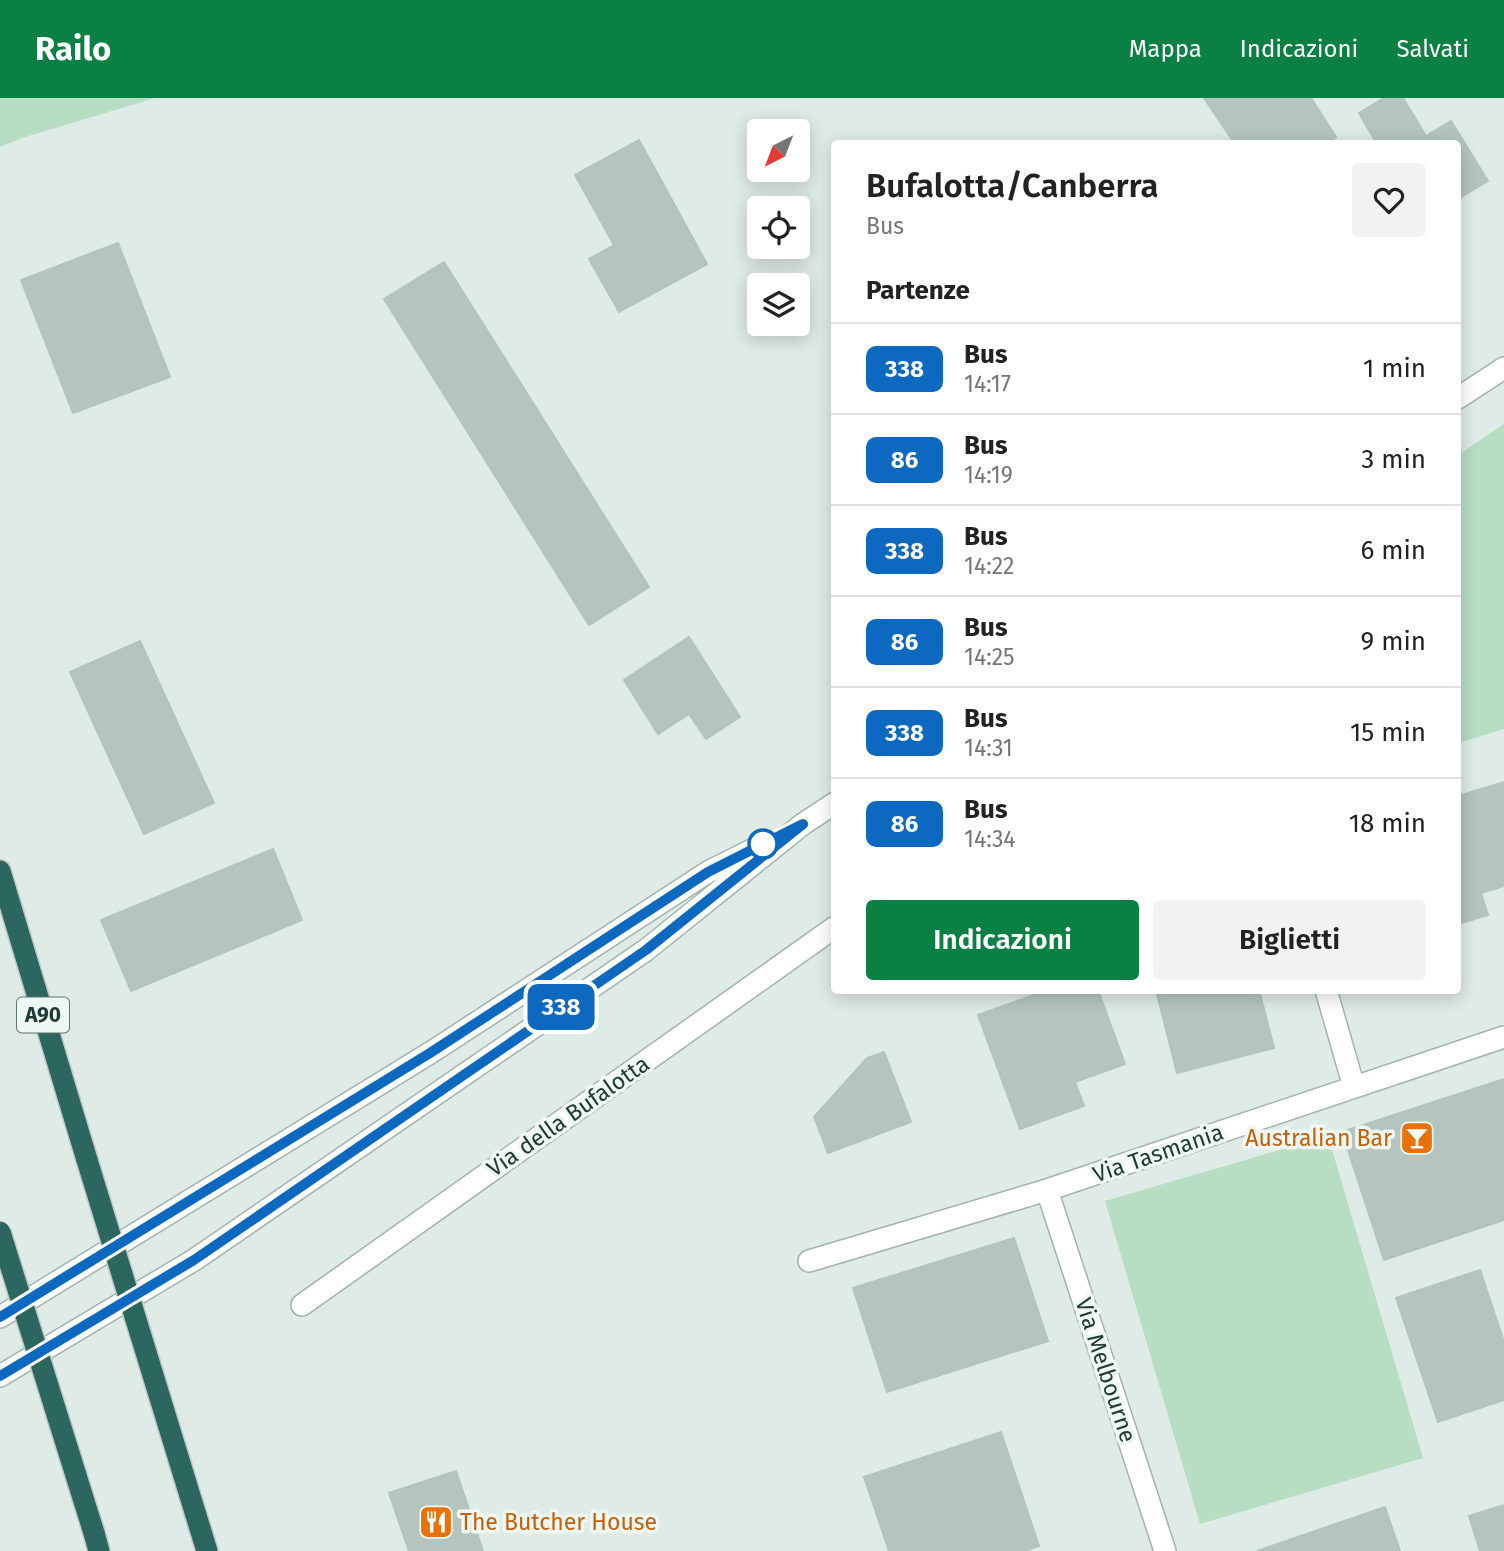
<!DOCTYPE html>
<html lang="it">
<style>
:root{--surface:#fff;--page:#f2f2f2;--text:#222;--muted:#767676;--line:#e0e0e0;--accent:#0b8043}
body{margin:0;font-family:"Fira Sans",sans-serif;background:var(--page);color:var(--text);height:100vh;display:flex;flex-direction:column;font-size:26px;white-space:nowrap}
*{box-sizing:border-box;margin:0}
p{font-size:23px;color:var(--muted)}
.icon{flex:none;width:38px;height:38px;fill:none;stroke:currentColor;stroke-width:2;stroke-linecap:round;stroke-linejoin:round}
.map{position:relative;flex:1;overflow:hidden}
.sheet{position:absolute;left:831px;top:42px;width:630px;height:854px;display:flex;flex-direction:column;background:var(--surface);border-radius:7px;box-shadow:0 4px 18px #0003}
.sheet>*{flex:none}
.badge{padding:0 14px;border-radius:10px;font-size:24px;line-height:46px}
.needle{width:46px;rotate:222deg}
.fabs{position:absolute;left:747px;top:21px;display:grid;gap:14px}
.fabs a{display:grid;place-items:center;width:63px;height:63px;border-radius:7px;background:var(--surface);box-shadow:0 4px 18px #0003;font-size:35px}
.map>.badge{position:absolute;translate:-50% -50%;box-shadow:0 0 0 4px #fff}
h2{padding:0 35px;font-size:26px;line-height:63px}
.round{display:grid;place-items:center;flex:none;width:74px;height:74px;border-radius:7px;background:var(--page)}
.overview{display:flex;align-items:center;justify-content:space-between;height:119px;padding:0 35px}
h1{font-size:33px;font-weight:600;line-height:52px}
.cta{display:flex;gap:14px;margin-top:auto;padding:14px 35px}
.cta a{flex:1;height:80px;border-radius:7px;background:var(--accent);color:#fff;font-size:28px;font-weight:600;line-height:80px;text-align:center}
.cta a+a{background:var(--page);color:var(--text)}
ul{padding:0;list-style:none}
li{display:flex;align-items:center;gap:21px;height:91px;padding:0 35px;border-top:2px solid var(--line)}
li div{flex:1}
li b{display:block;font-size:26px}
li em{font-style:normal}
li .badge{min-width:77px;font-weight:700;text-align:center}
header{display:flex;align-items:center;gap:42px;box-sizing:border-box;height:98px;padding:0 35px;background:var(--accent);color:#fff}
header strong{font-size:33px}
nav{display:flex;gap:38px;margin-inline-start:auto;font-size:24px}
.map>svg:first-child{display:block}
.green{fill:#b7ddc3}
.building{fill:#b4c5bf;stroke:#b1c4bd;stroke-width:2}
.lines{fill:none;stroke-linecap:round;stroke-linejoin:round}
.minor-casing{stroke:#a2b3ad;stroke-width:24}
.highway-casing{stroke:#c1c8c6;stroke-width:24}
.minor{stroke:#fff;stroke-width:21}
.highway{stroke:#2b675e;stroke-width:21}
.highway-bridge-casing{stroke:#c1c8c6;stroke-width:24;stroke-linecap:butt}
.highway-bridge{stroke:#2b675e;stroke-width:21}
.line-casing{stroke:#fff;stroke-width:16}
.line{stroke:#0c69bf;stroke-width:10}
.stop-dot{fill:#fff;stroke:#0c69bf;stroke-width:3.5}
.labels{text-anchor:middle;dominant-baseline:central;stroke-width:7;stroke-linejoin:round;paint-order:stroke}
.shield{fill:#eff7f4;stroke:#5e736e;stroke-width:2}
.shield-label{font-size:21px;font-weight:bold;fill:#203b35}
.street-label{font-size:23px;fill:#203b35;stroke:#eff7f4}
.food-label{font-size:23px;fill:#c56008;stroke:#eff7f4;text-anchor:end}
</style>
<header>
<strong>Railo</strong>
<nav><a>Mappa</a><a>Indicazioni</a><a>Salvati</a></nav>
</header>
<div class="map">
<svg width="1504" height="1453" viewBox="0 0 1504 1453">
<rect width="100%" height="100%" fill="#dfebe6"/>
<g class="green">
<path d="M0 0H155L25 39 0 49Z"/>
<path d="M1504 326V631L1458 645V357Z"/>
<path d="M1328 1038 1423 1360 1200 1426 1105 1103Z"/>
</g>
<g class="building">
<path d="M1204 0H1311L1336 39 1327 46H1235Z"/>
<path d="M1384 0H1403L1426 38 1451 23 1488 83 1458 101V46H1377L1359 15Z"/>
<path d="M639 42 707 166 619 214 589 161 614 147 575 77Z"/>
<path d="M118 145 170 279 73 315 21 182Z"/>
<path d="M444 164 649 489 589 527 384 201Z"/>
<path d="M689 539 740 619 706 641 689 616 658 636 624 582Z"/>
<path d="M140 543 214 705 144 736 70 574Z"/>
<path d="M1504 684V788L1481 795 1488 817 1458 826V698Z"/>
<path d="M273 751 302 822 131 893 101 822Z"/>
<path d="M1047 892H1098L1125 966 1075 984 1084 1008 1020 1031 978 917Z"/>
<path d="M1156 892H1259L1274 950 1177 975Z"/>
<path d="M884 954 911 1024 828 1055 814 1019 867 960Z"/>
<path d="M1504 981V1122L1384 1162 1342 1034Z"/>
<path d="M1014 1140 1048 1243 887 1294 853 1190Z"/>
<path d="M1480 1172 1504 1244V1302L1438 1324 1396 1200Z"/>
<path d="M1001 1334 1039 1448 1025 1453H889L864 1379Z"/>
<path d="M456 1373 483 1453H409L389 1395Z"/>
<path d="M1504 1407V1453H1480L1469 1418Z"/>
<path d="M1385 1409 1400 1453H1257Z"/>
</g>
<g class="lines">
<g class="minor-casing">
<g id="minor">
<path d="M1458 300 1504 270"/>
<path d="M1326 892 1354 989"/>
<path d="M1047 1092 1165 1453"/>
<path d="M809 1163 1047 1092 1504 939"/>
<path d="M302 1207 835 829"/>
<path d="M0 1219 430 955 708 774 764 746"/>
<path d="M0 1278 194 1162 646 852 803 726 835 705"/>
</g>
</g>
<g class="highway-casing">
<g id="highway">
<path d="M0 773 87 1062"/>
<path d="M195 1414 207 1453"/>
<path d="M94 1435 99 1453"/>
</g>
</g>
<use href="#minor" class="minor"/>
<use href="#highway" class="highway"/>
<g class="highway-bridge-casing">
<g id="highway-bridge">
<path d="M87 1062 195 1414"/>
<path d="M0 1134 94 1435"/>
</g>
</g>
<use href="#highway-bridge" class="highway-bridge"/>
</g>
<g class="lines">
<g class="line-casing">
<path id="line" d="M0 1219 430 955 708 774 803 726 646 852 194 1162 0 1278"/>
</g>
<use href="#line" class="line"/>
</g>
<defs>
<g id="bar-square" transform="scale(1.75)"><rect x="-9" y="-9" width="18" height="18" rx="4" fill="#e8710a" stroke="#eff7f4"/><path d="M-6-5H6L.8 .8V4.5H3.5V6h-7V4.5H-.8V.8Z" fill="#fff"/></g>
<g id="restaurant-square" transform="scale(1.75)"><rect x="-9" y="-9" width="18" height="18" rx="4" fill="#e8710a" stroke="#eff7f4"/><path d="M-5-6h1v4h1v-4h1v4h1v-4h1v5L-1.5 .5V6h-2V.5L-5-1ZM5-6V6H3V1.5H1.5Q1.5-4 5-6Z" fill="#fff"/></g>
</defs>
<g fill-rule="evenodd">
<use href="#bar-square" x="1417" y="1040"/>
<use href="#restaurant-square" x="436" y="1424"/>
</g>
<circle class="stop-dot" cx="763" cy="746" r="14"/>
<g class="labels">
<rect class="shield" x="17" y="899.5" width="52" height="35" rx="5"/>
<g class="shield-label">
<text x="43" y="917">A90</text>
</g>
<g class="street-label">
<text transform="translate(568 1018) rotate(-35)">Via della Bufalotta</text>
<text transform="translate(1158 1055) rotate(-19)">Via Tasmania</text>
<text transform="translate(1106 1272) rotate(72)">Via Melbourne</text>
</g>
<g class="food-label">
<text x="1392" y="1040">Australian Bar</text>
<text x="460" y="1424" text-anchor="start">The Butcher House</text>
</g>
</g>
</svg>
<div class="fabs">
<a><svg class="needle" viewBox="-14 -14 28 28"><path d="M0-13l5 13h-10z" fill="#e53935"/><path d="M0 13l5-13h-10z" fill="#767676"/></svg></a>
<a><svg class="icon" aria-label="locate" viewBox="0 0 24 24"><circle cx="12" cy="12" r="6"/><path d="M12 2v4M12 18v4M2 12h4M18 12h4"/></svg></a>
<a><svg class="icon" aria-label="layers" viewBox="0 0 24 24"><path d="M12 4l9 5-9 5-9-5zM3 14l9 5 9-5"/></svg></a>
</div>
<b class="badge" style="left:561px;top:909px;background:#0c69bf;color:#fff">338</b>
<section class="sheet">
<div class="overview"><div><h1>Bufalotta/Canberra</h1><p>Bus</p></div><a class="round"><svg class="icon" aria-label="heart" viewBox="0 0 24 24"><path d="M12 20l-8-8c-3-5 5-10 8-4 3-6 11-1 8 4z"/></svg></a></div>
<h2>Partenze</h2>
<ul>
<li><span class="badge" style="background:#0c69bf;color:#fff">338</span><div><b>Bus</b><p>14:17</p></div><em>1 min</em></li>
<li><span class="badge" style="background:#0c69bf;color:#fff">86</span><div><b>Bus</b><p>14:19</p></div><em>3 min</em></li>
<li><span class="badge" style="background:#0c69bf;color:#fff">338</span><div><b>Bus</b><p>14:22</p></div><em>6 min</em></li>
<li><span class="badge" style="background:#0c69bf;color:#fff">86</span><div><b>Bus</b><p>14:25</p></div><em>9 min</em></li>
<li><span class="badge" style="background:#0c69bf;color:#fff">338</span><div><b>Bus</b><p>14:31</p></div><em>15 min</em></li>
<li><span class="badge" style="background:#0c69bf;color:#fff">86</span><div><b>Bus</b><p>14:34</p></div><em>18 min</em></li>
</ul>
<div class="cta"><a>Indicazioni</a><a>Biglietti</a></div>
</section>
</div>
